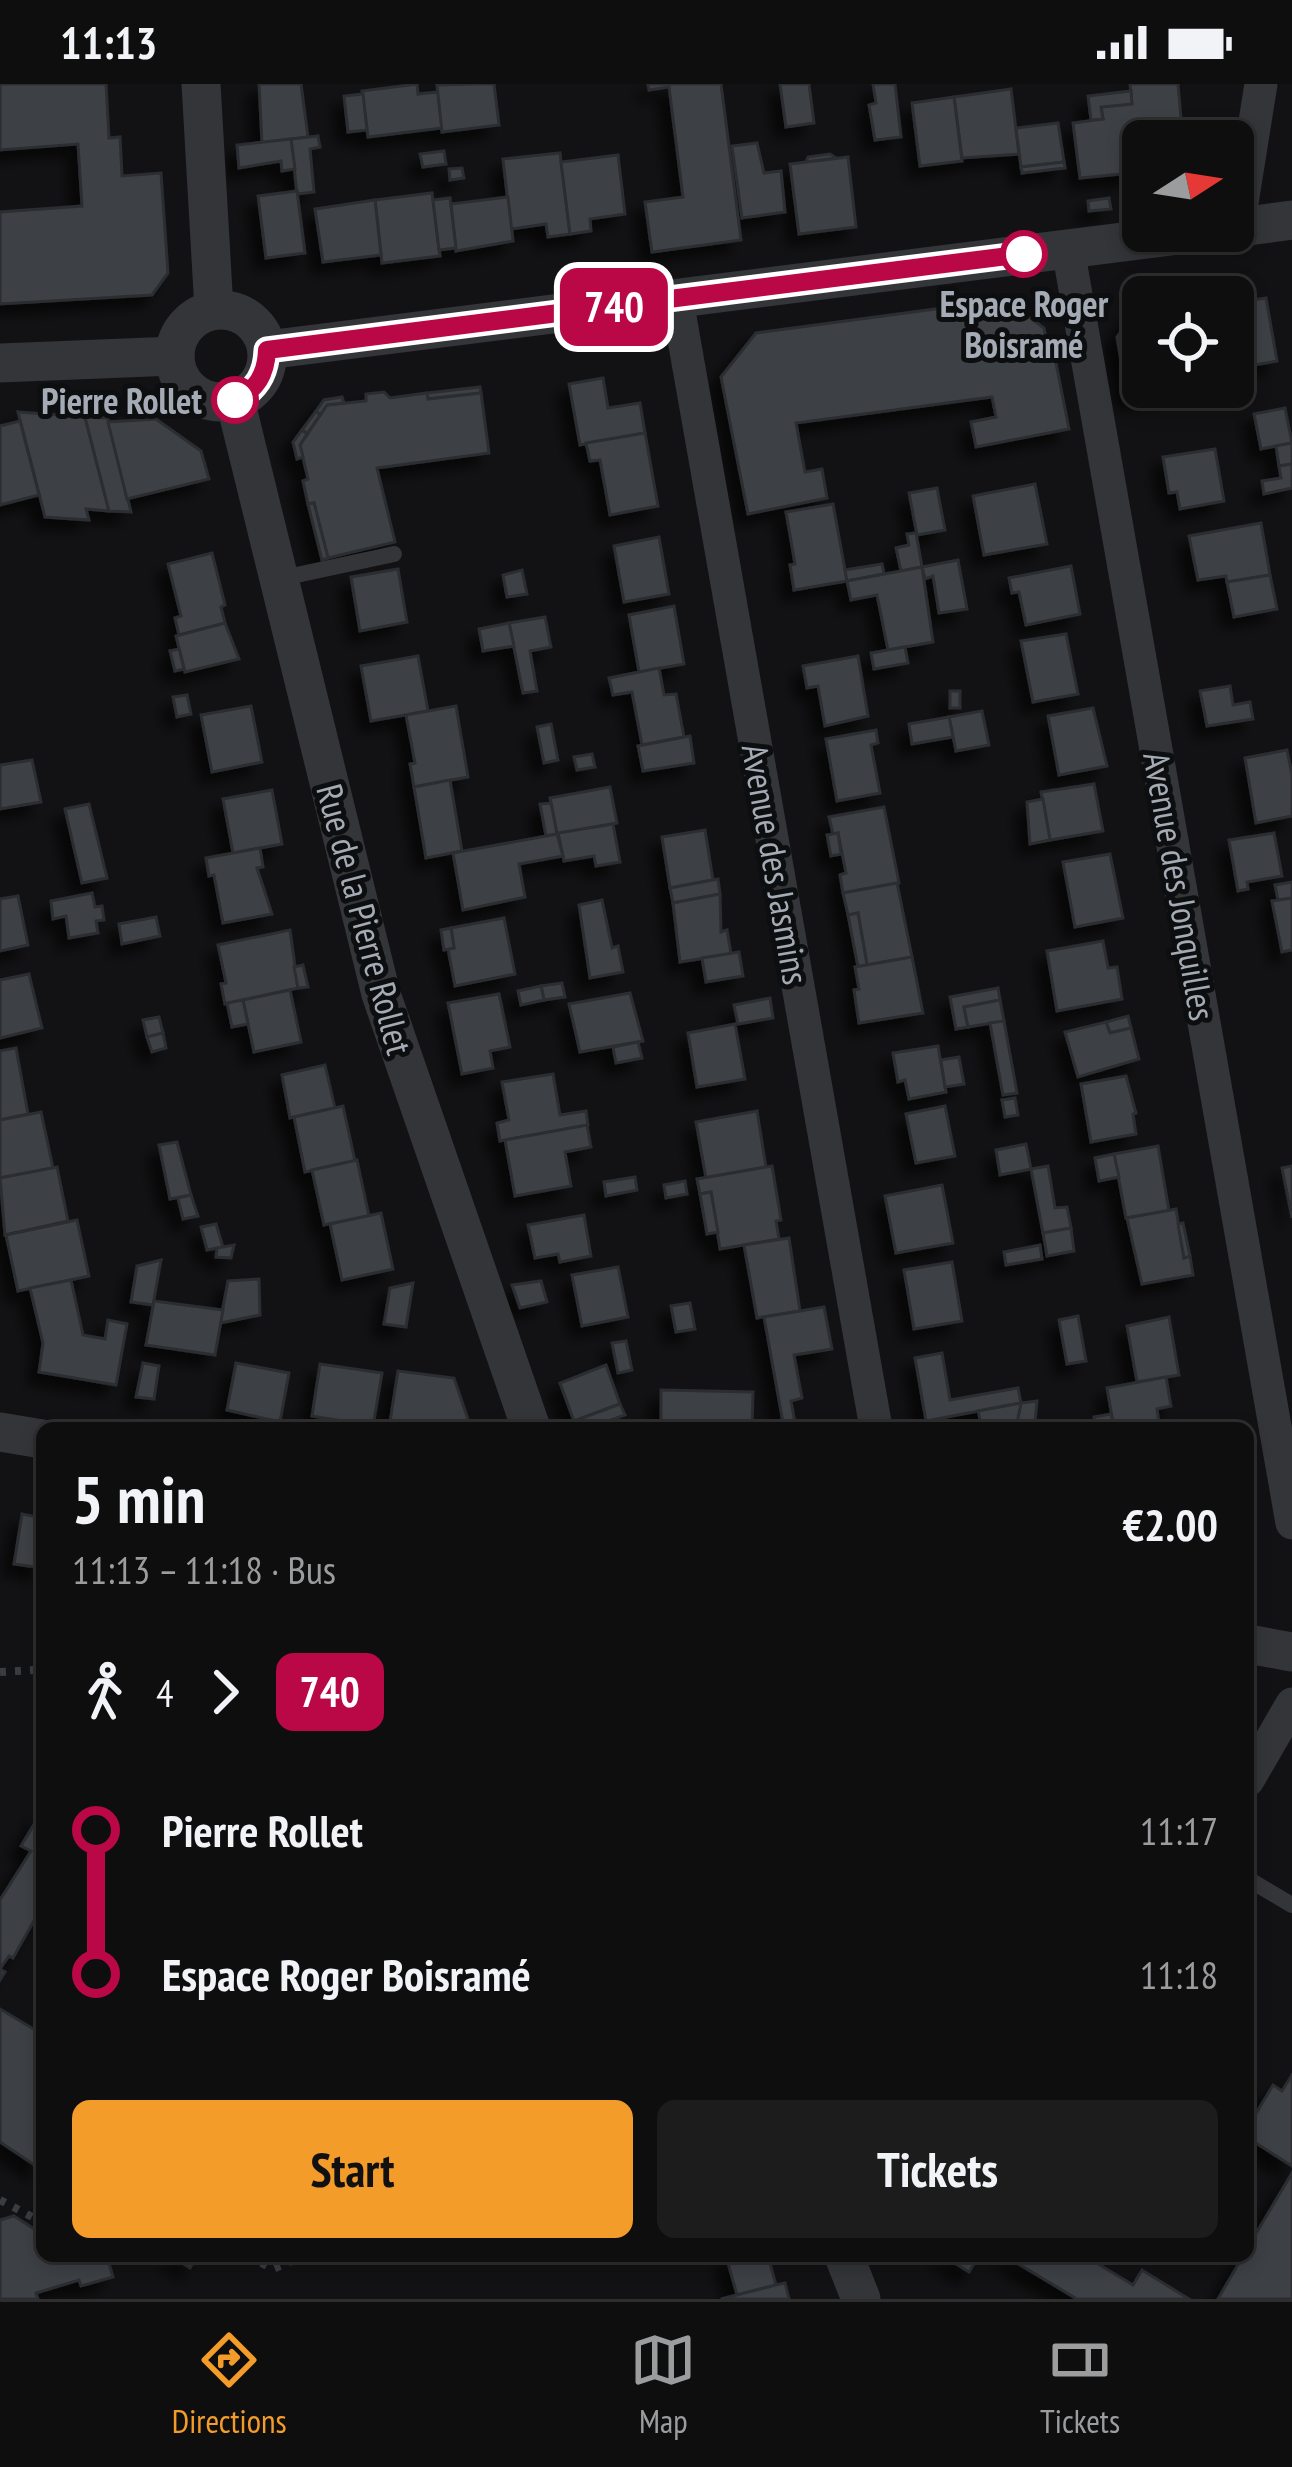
<!DOCTYPE html>
<meta charset="utf-8">
<style>
:root{--surface:#0e0e0f;--page:#1c1c1d;--text:#f1f3f6;--muted:#9b9c9e;--line:#2e2e2f;--accent:#f49c2a}
body{margin:0;font-family:"PT Sans Narrow",sans-serif;background:var(--page);color:var(--text);height:100vh;display:flex;flex-direction:column;font-size:45px;white-space:nowrap}
*{box-sizing:border-box;margin:0}
p{font-size:39px;color:var(--muted)}
.icon{flex:none;width:66px;height:66px;fill:none;stroke:currentColor;stroke-width:2;stroke-linecap:round;stroke-linejoin:round}
.map{position:relative;flex:1;overflow:hidden}
.sheet{position:absolute;left:36px;top:1338px;width:1218px;height:840px;display:flex;flex-direction:column;background:var(--surface);border-radius:18px;box-shadow:0 6px 18px #0003,0 0 0 3px var(--line)}
.sheet>*{flex:none}
.badge{padding:0 24px;border-radius:18px;font-size:42px;line-height:78px}
.needle{width:78px;rotate:78deg}
.fabs{position:absolute;left:1122px;top:36px;display:grid;gap:24px}
.fabs a{display:grid;place-items:center;width:132px;height:132px;border-radius:18px;background:var(--surface);box-shadow:0 6px 18px #0003,0 0 0 3px var(--line);font-size:60px}
.map>.badge{position:absolute;translate:-50% -50%;box-shadow:0 0 0 6px #fff}
.legs{display:flex;align-items:center;gap:18px;height:132px;padding:0 36px;font-size:39px}
.legs p{margin-inline-start:auto}
.overview{display:flex;align-items:center;justify-content:space-between;height:204px;padding:0 36px}
h1{font-size:66px;font-weight:600;line-height:90px}
.button{display:flex;gap:24px;margin-top:auto;padding:24px 36px}
.button a{flex:1;height:138px;border-radius:18px;background:var(--accent);color:#111;font-size:48px;font-weight:600;line-height:138px;text-align:center}
.button a+a{background:var(--page);color:var(--text)}
ul{padding:0 36px;list-style:none}
li{display:flex;align-items:center;gap:42px;height:144px;font-size:45px}
li i{display:grid;place-items:center;width:18px;height:100%;margin:0 15px;background:currentColor}
li i::after{content:'';width:30px;height:30px;margin:-15px;border:9px solid;border-radius:50%;background:var(--surface)}
li p{margin-inline-start:auto}
li:first-child i{background:linear-gradient(#0000 50%,currentColor 0)}
li:last-child i{background:linear-gradient(currentColor 50%,#0000 0)}
.status{display:flex;justify-content:space-between;align-items:center;height:84px;padding:0 60px;background:var(--surface);direction:ltr}
.status svg{height:33px;fill:currentColor}
.tab-bar{display:flex;justify-content:space-around;align-items:center;height:168px;border-top:3px solid var(--line);background:var(--surface);font-size:33px;color:var(--muted)}
.tab-bar a{display:grid;justify-items:center;gap:6px}
.tab-bar .current{color:var(--accent)}
.map>svg:first-child{display:block}
.building{fill:#3e4144;stroke:#2c2d30;stroke-width:3;filter:url(#shadow)}
.lines{fill:none;stroke-linecap:round;stroke-linejoin:round}
.path{stroke:#393c40;stroke-width:8;stroke-dasharray:6 9;stroke-linecap:butt}
.service{stroke:#333539;stroke-width:16}
.minor{stroke:#333539;stroke-width:33}
.tertiary{stroke:#333539;stroke-width:39}
.line-1-casing{stroke:#fff;stroke-width:27}
.line-1{stroke:#b90845;stroke-width:18}
.stop-1-dot{fill:#fff;stroke:#b90845;stroke-width:6}
.labels{text-anchor:middle;dominant-baseline:central;stroke-width:10;stroke-linejoin:round;paint-order:stroke}
.stop-label{font-size:36px;font-weight:bold;fill:#a4abb5;stroke:#0d0e0f}
.street-label{font-size:36px;fill:#a4abb5;stroke:#0d0e0f}
</style>
<div class="status"><b>11:13</b><svg viewBox="0 0 49 12"><path d="M0 12V9h3v3zM5 12V6h3v6zM10 12V3h3v9zM15 12V0h3v12zM26 1h20v11H26zM47 4h2v5h-2z"/></svg></div>
<div class="map">
<svg width="1292" height="2215" viewBox="0 0 1292 2215">
<defs>
<filter id="shadow"><feDropShadow dx="-11" dy="11" stdDeviation="6" flood-color="#0009"/></filter>
</defs>
<rect width="100%" height="100%" fill="#121214"/>
<g class="building">
<path d="M0 0H106L109 54 120 53 122 92 161 89 168 189 152 211 0 220V128L82 122 78 60 0 66Z"/>
<path d="M259 0H301L308 53 262 59Z"/>
<path d="M417 0 418 10 438 8 442 44 368 53 362 7Z"/>
<path d="M477 0H494L499 41 442 48 437 1Z"/>
<path d="M648 0H721L741 156 652 168 645 118 683 113 669 3 649 6Z"/>
<path d="M780 0H809L814 39 786 43Z"/>
<path d="M873 0H895L901 53 875 56 869 21 876 19Z"/>
<path d="M1130 0H1178L1183 57H1143V88L1080 94 1073 39 1103 35 1101 23 1132 20Z"/>
<path d="M1011 5 1019 70 962 74 954 13Z"/>
<path d="M1131 7 1132 20 1101 23 1103 35 1091 36 1088 12Z"/>
<path d="M363 10 367 46 348 48 344 12Z"/>
<path d="M954 13 962 77 920 82 912 19Z"/>
<path d="M1058 39 1064 78 1021 83 1016 44Z"/>
<path d="M318 52 320 63 310 65 314 108 297 110 291 55Z"/>
<path d="M291 55 295 85 282 87 281 77 239 84 237 61Z"/>
<path d="M757 59 764 89 781 87 785 128 742 134 732 62Z"/>
<path d="M444 67 446 80 423 83 420 70Z"/>
<path d="M560 69 570 150 548 153 546 140 511 145 503 75Z"/>
<path d="M830 70 836 74 806 78 808 73Z"/>
<path d="M618 71 625 130 590 135 591 147 570 150 561 78Z"/>
<path d="M848 73 856 143 799 150 790 80Z"/>
<path d="M1064 78 1065 84 1022 89 1021 83Z"/>
<path d="M462 84 464 94 450 96 449 85Z"/>
<path d="M297 107 305 169 266 174 258 112Z"/>
<path d="M432 109 440 172 382 179 375 116Z"/>
<path d="M508 113 513 157 456 167 451 120Z"/>
<path d="M450 114 456 164 439 166 433 116Z"/>
<path d="M1109 114 1111 125 1089 127 1088 117Z"/>
<path d="M375 116 381 171 323 178 315 125Z"/>
<path d="M1183 201 1185 213H1145L1149 208Z"/>
<path d="M1266 214 1277 277 1233 285V226L1255 222 1253 216Z"/>
<path d="M1003 216 1005 223 1013 221 1044 244 1048 265 1053 264 1069 345 976 363 971 338 996 333 992 313 796 339 805 388 822 385 827 414 748 430 721 293 756 249Z"/>
<path d="M1143 216V303H1186L1134 314 1126 308 1117 253Z"/>
<path d="M603 294 608 324 640 319 645 349 580 361 569 300Z"/>
<path d="M480 303 481 309 428 315 427 309Z"/>
<path d="M384 308 390 314 427 309 428 315 481 309 489 369 377 384 395 458 328 474 314 419 308 420 303 397 308 395 300 361 327 321 366 317V310Z"/>
<path d="M342 313 344 319 327 321 320 331 316 327 324 316Z"/>
<path d="M1285 324 1292 359 1261 365 1254 330Z"/>
<path d="M316 327 320 331 307 350 302 346Z"/>
<path d="M18 328 85 333 109 427 86 425 89 436 45 433Z"/>
<path d="M85 333 108 334 131 428 109 427Z"/>
<path d="M156 335 201 367 209 395 127 415 108 338Z"/>
<path d="M20 337 39 411 0 421V342Z"/>
<path d="M302 346 307 350 300 361 303 373 297 375 293 358Z"/>
<path d="M645 349 658 422 610 431 600 376 590 377 586 359Z"/>
<path d="M1292 359V380L1279 382 1276 362Z"/>
<path d="M1215 365 1224 417 1180 425 1177 408 1169 409 1163 373Z"/>
<path d="M1292 380V404L1264 410 1262 397 1281 394 1279 382Z"/>
<path d="M1035 400 1047 460 984 471 973 412Z"/>
<path d="M937 404 945 446 917 451 909 409Z"/>
<path d="M314 419 328 474 322 476 308 420Z"/>
<path d="M833 420 847 497 794 506 790 481 795 480 786 428Z"/>
<path d="M1261 439 1270 491 1227 498 1226 492 1198 496 1189 452Z"/>
<path d="M916 449 922 483 901 487 896 464 909 461 907 450Z"/>
<path d="M659 453 669 510 624 518 614 462Z"/>
<path d="M212 469 225 521 221 523 225 539 179 551 175 534 181 532 168 480Z"/>
<path d="M958 476 967 525 939 529 933 492 925 495 922 483Z"/>
<path d="M882 480 884 490 847 497 845 486Z"/>
<path d="M1071 482 1080 530 1026 541 1019 508 1012 509 1009 494Z"/>
<path d="M922 483 933 558 888 566 877 511 851 516 847 497Z"/>
<path d="M398 485 407 538 360 547 351 493Z"/>
<path d="M522 486 527 510 507 513 503 491Z"/>
<path d="M1270 491 1277 525 1234 533 1227 498Z"/>
<path d="M674 522 684 580 639 588 629 531Z"/>
<path d="M545 533 551 563 530 567 537 607 523 609 509 539Z"/>
<path d="M225 539 239 575 185 588 176 552Z"/>
<path d="M509 539 514 562 483 567 479 545Z"/>
<path d="M1066 550 1078 610 1033 618 1021 557Z"/>
<path d="M905 563 908 579 874 585 871 569Z"/>
<path d="M179 565 184 585 175 587 170 567Z"/>
<path d="M418 572 428 627 371 637 361 582Z"/>
<path d="M858 572 868 632 825 642 818 602 807 604 803 582Z"/>
<path d="M659 584 664 611 676 610 684 653 642 661 632 608 613 611 609 594Z"/>
<path d="M1230 602 1233 621 1250 618 1253 635 1207 642 1200 607Z"/>
<rect x="950" y="607" width="10" height="17"/>
<path d="M187 611 191 630 177 633 173 613Z"/>
<path d="M251 622 262 678 212 688 201 631Z"/>
<path d="M456 622 468 693 414 703 410 680 415 679 406 631Z"/>
<path d="M1093 624 1107 682 1059 691 1048 632Z"/>
<path d="M982 627 989 661 956 667 949 633Z"/>
<path d="M949 633 953 653 912 660 909 640Z"/>
<path d="M551 640 558 676 544 679 537 643Z"/>
<path d="M876 646 878 659 871 661 880 709 837 717 826 655Z"/>
<path d="M690 652 694 679 643 687 638 662Z"/>
<path d="M1287 666 1292 691V732L1256 739 1245 674Z"/>
<path d="M592 670 595 683 577 686 574 673Z"/>
<path d="M32 676 41 718 0 725V681Z"/>
<path d="M450 696 462 767 426 774 414 703Z"/>
<path d="M1094 700 1103 747 1050 756 1041 708Z"/>
<path d="M610 703 617 739 557 750 550 714Z"/>
<path d="M272 706 282 760 233 769 223 715Z"/>
<path d="M1043 715 1050 756 1030 760 1027 718Z"/>
<path d="M551 719 557 750 546 752 540 720Z"/>
<path d="M89 720 107 794 82 799 65 725Z"/>
<path d="M884 723 899 799 843 809 840 791 846 789 838 749 833 750 829 733Z"/>
<path d="M613 740 620 778 596 782 594 772 564 777 558 749Z"/>
<path d="M705 746 713 796 670 804 662 753Z"/>
<path d="M838 749 841 770 831 772 827 751Z"/>
<path d="M1274 749 1282 792 1247 798 1248 805 1238 807 1229 756Z"/>
<path d="M557 750 563 772 519 780 525 813 463 826 453 769Z"/>
<path d="M260 764 263 783 257 784 272 830 223 839 214 791 209 792 206 774Z"/>
<path d="M1110 770 1123 834 1075 843 1063 778Z"/>
<path d="M718 795 720 810 673 819 670 804Z"/>
<path d="M1292 798V814L1278 816 1275 801Z"/>
<path d="M897 799 912 873 867 881 858 829 848 831 843 809Z"/>
<path d="M92 809 95 823 102 822 104 836 96 837 98 849 69 854 66 832 53 835 51 817Z"/>
<path d="M720 810 721 848 727 846 731 870 680 878 673 819Z"/>
<path d="M18 812 28 861 0 867V815Z"/>
<path d="M1292 814V866L1282 868 1272 817Z"/>
<path d="M602 816 612 864 618 862 623 888 590 894 579 821Z"/>
<path d="M858 829 867 881 858 883 848 831Z"/>
<path d="M156 833 160 852 122 860 119 840Z"/>
<path d="M504 834 515 890 455 902 448 865 454 864 451 844Z"/>
<path d="M451 844 454 864 444 866 441 846Z"/>
<path d="M290 846 298 904 225 920 221 900 226 899 218 861Z"/>
<path d="M1103 857 1108 884 1117 883 1122 915 1057 927 1047 867Z"/>
<path d="M739 868 743 892 706 898 702 874Z"/>
<path d="M912 873 923 929 859 939 854 906 859 905 855 883Z"/>
<path d="M303 881 308 903 298 904 294 883Z"/>
<path d="M29 890 42 944 0 954V896Z"/>
<path d="M562 899 565 913 544 916 541 902Z"/>
<path d="M541 902 544 916 521 921 518 907Z"/>
<path d="M998 904 1000 916 964 923 968 943 956 945 950 913Z"/>
<path d="M290 906 301 958 254 968 243 916Z"/>
<path d="M630 909 643 957 580 968 569 920Z"/>
<path d="M499 910 510 963 490 967 493 984 462 990 448 919Z"/>
<path d="M770 914 773 934 738 940 734 921Z"/>
<path d="M243 916 248 940 232 943 227 919Z"/>
<path d="M1000 916 1004 937 968 943 964 923Z"/>
<path d="M1128 932 1131 944 1110 949 1106 938Z"/>
<path d="M159 933 163 949 147 953 143 936Z"/>
<path d="M1004 937 1017 1009 1003 1011 990 939Z"/>
<path d="M1106 938 1110 949 1131 944 1139 975 1078 993 1065 948Z"/>
<path d="M735 940 745 995 697 1003 688 949Z"/>
<path d="M163 949 166 964 152 968 147 953Z"/>
<path d="M638 958 642 974 616 979 613 963Z"/>
<path d="M938 962 946 1008 909 1015 905 996 898 998 893 969Z"/>
<path d="M16 964 28 1030 0 1036V967Z"/>
<path d="M959 973 964 1000 945 1003 941 976Z"/>
<path d="M325 981 335 1024 290 1034 282 991Z"/>
<path d="M553 990 560 1031 586 1027 588 1041 500 1057 497 1039 509 1036 502 998Z"/>
<path d="M1126 992 1136 1029 1133 1030 1136 1050 1091 1058 1081 1000Z"/>
<path d="M1015 1014 1018 1031 1005 1033 1002 1016Z"/>
<path d="M343 1022 355 1077 305 1088 294 1033Z"/>
<path d="M945 1022 955 1072 916 1079 906 1030Z"/>
<path d="M757 1027 766 1083 706 1094 696 1038Z"/>
<path d="M41 1028 53 1084 0 1094V1036Z"/>
<path d="M587 1041 591 1063 565 1068 571 1102 515 1112 505 1056Z"/>
<path d="M177 1058 191 1111 170 1115 159 1061Z"/>
<path d="M1026 1060 1031 1085 1000 1091 996 1066Z"/>
<path d="M1158 1062 1169 1127 1126 1134 1114 1070Z"/>
<path d="M1114 1070 1119 1093 1099 1097 1095 1074Z"/>
<path d="M357 1076 369 1132 324 1141 312 1086Z"/>
<path d="M772 1082 781 1136 776 1137 779 1155 720 1165 711 1108 700 1110 697 1095Z"/>
<path d="M1048 1082 1055 1124 1067 1123 1071 1144 1043 1149 1031 1085Z"/>
<path d="M1292 1082V1134L1282 1084Z"/>
<path d="M57 1083 68 1137 5 1151 0 1094Z"/>
<path d="M635 1093 637 1106 606 1112 604 1098Z"/>
<path d="M685 1097 687 1110 666 1114 664 1101Z"/>
<path d="M942 1101 953 1159 896 1169 885 1112Z"/>
<path d="M711 1108 718 1148 707 1150 700 1110Z"/>
<path d="M191 1111 198 1132 183 1135 178 1114Z"/>
<path d="M1176 1125 1184 1174 1190 1172 1193 1191 1142 1200 1127 1134Z"/>
<path d="M381 1129 393 1185 342 1196 330 1140Z"/>
<path d="M584 1131 591 1172 560 1178 558 1170 535 1174 528 1141Z"/>
<path d="M77 1136 89 1192 18 1207 6 1151Z"/>
<path d="M1183 1139 1190 1172 1184 1174 1178 1140Z"/>
<path d="M216 1140 223 1163 207 1166 201 1143Z"/>
<path d="M1071 1144 1074 1167 1047 1172 1043 1149Z"/>
<path d="M789 1154 800 1227 757 1234 744 1161Z"/>
<path d="M234 1161 231 1174 216 1173 217 1164Z"/>
<path d="M1040 1161 1042 1175 1006 1181 1004 1168Z"/>
<path d="M161 1176 153 1221 131 1218 137 1182Z"/>
<path d="M952 1178 962 1237 914 1245 904 1186Z"/>
<path d="M618 1183 628 1233 582 1242 572 1191Z"/>
<path d="M259 1195 260 1231 220 1239 228 1197Z"/>
<path d="M71 1196 83 1251 105 1255 108 1236 127 1240 116 1301 39 1288 43 1259 30 1204Z"/>
<path d="M541 1197 547 1218 520 1224 512 1201Z"/>
<path d="M413 1199 406 1243 384 1240 390 1204Z"/>
<path d="M154 1217 223 1226 215 1271 146 1261Z"/>
<path d="M690 1219 695 1245 676 1248 671 1222Z"/>
<path d="M824 1223 832 1265 794 1271 802 1314 791 1317 796 1344H784L764 1233Z"/>
<path d="M1078 1232 1086 1277 1067 1280 1059 1236Z"/>
<path d="M1169 1233 1179 1291 1137 1298 1127 1242Z"/>
<path d="M626 1257 632 1286 618 1289 612 1259Z"/>
<path d="M942 1269 950 1316 1018 1304 1021 1319 926 1337 915 1274Z"/>
<path d="M143 1279 159 1282 154 1315 136 1313Z"/>
<path d="M236 1279 289 1289 280 1338 227 1326Z"/>
<path d="M320 1280 382 1289 373 1342 312 1332Z"/>
<path d="M606 1281 620 1320 574 1337 560 1299Z"/>
<path d="M398 1287 454 1294 471 1344H389Z"/>
<path d="M1166 1293 1171 1322 1157 1325 1159 1339 1114 1344 1107 1304Z"/>
<path d="M661 1306 753 1308 752 1344H661Z"/>
<path d="M1037 1317 1035 1339 1017 1337 1021 1319Z"/>
<path d="M1021 1319 1016 1344H982L978 1327Z"/>
<path d="M620 1320 625 1331 590 1344H577L574 1337Z"/>
<path d="M1111 1330 1114 1344H1096L1094 1333Z"/>
<path d="M22 1430 42 1434V1484L14 1480Z"/>
<path d="M42 1727V1836L36 1833 13 1874 9 1872 0 1885 5 1888 0 1896V1816L31 1767 21 1762Z"/>
<path d="M0 1925 42 1950 39 2084 0 2058Z"/>
<path d="M1292 1991V2082L1248 2054V2043L1273 2001 1282 2007Z"/>
<path d="M1292 2089V2215H1218L1243 2172H1248V2163Z"/>
<path d="M14 2132 42 2150V2172H107L113 2193 81 2202 79 2196 36 2209 38 2215H0V2136Z"/>
<path d="M171 2172H197L190 2184Z"/>
<path d="M726 2172H768L776 2201 737 2211Z"/>
<path d="M943 2172H979L969 2188Z"/>
<path d="M1005 2172H1085L1133 2201 1142 2186 1189 2215H1077Z"/>
<path d="M785 2199 789 2215H721L776 2201Z"/>
</g>
<g class="lines">
<g class="path">
<path d="M0 1588 34 1586 42 1590"/>
<path d="M0 2116 42 2138"/>
<path d="M248 2172 273 2185 303 2172"/>
</g>
<g class="service">
<path d="M278 495 394 470"/>
<path d="M1248 1795 1292 1821"/>
</g>
<g class="minor">
<path d="M1238 144 1261 0"/>
<path d="M1068 165 1292 1439"/>
<path d="M677 216 876 1344"/>
<path d="M1248 1696 1292 1620"/>
</g>
<g class="tertiary">
<path d="M201 0 214 226"/>
<path d="M1233 144 1292 136"/>
<circle cx="221" cy="272" r="46"/>
<path d="M267 266 1210 147"/>
<path d="M0 279 175 272"/>
<path d="M235 316 381 910 531 1344"/>
<path d="M0 1348 42 1355"/>
<path d="M1248 1560 1292 1568"/>
<path d="M844 2172 861 2215"/>
</g>
</g>
<g class="lines">
<g class="line-1-casing">
<path id="line-1" d="M235 316C257 306 266 290 267 266L1024 170"/>
</g>
<use href="#line-1" class="line-1"/>
</g>
<g class="stop-1-dot">
<circle cx="1024" cy="170" r="21"/>
<circle cx="235" cy="316" r="21"/>
</g>
<g class="labels">
<g class="stop-label">
<text x="1024" y="219">Espace Roger<tspan x="1024" dy="41">Boisramé</tspan></text>
<text x="202" y="316" text-anchor="end">Pierre Rollet</text>
</g>
<g class="street-label">
<text transform="translate(776 780) rotate(80)">Avenue des Jasmins</text>
<text transform="translate(1180 802) rotate(80)">Avenue des Jonquilles</text>
<text transform="translate(365 835) rotate(75)">Rue de la Pierre Rollet</text>
</g>
</g>
</svg>
<div class="fabs">
<a><svg class="needle" viewBox="-14 -14 28 28"><path d="M0-13l5 13h-10z" fill="#e53935"/><path d="M0 13l5-13h-10z" fill="#9b9c9e"/></svg></a>
<a><svg class="icon" aria-label="locate" viewBox="0 0 24 24"><circle cx="12" cy="12" r="6"/><path d="M12 2v4M12 18v4M2 12h4M18 12h4"/></svg></a>
</div>
<b class="badge" style="left:614px;top:223px;background:#b90845;color:#fff">740</b>
<section class="sheet">
<div class="overview"><div><h1>5 min</h1><p>11:13 – 11:18 · Bus</p></div><b>€2.00</b></div>
<div class="legs"><svg class="icon" aria-label="walk" viewBox="0 0 24 24"><circle cx="13" cy="4" r="2"/><path d="M13 8l-2 6 4 7M11 14l-3 7M7 12l3-4h3l4 4"/></svg>4<svg class="icon" aria-label="forward" viewBox="0 0 24 24"><path d="M9 5l7 7-7 7"/></svg><b class="badge" style="background:#b90845;color:#fff">740</b></div>
<ul>
<li><i style="color:#b90845"></i><b>Pierre Rollet</b><p>11:17</p></li>
<li><i style="color:#b90845"></i><b>Espace Roger Boisramé</b><p>11:18</p></li>
</ul>
<div class="button"><a>Start</a><a>Tickets</a></div>
</section>
</div>
<nav class="tab-bar">
<a class="current"><svg class="icon" aria-label="directions" viewBox="0 0 24 24"><path d="M12 3l9 9-9 9-9-9zM9 14v-3h6M13 9l2 2-2 2"/></svg>Directions</a>
<a><svg class="icon" aria-label="map" viewBox="0 0 24 24"><path d="M3 6l6-2 6 2 6-2v14l-6 2-6-2-6 2zM9 4v14M15 6v14"/></svg>Map</a>
<a><svg class="icon" aria-label="tickets" viewBox="0 0 24 24"><path d="M3 7h18v10H3zM15 7v10"/></svg>Tickets</a>
</nav>
